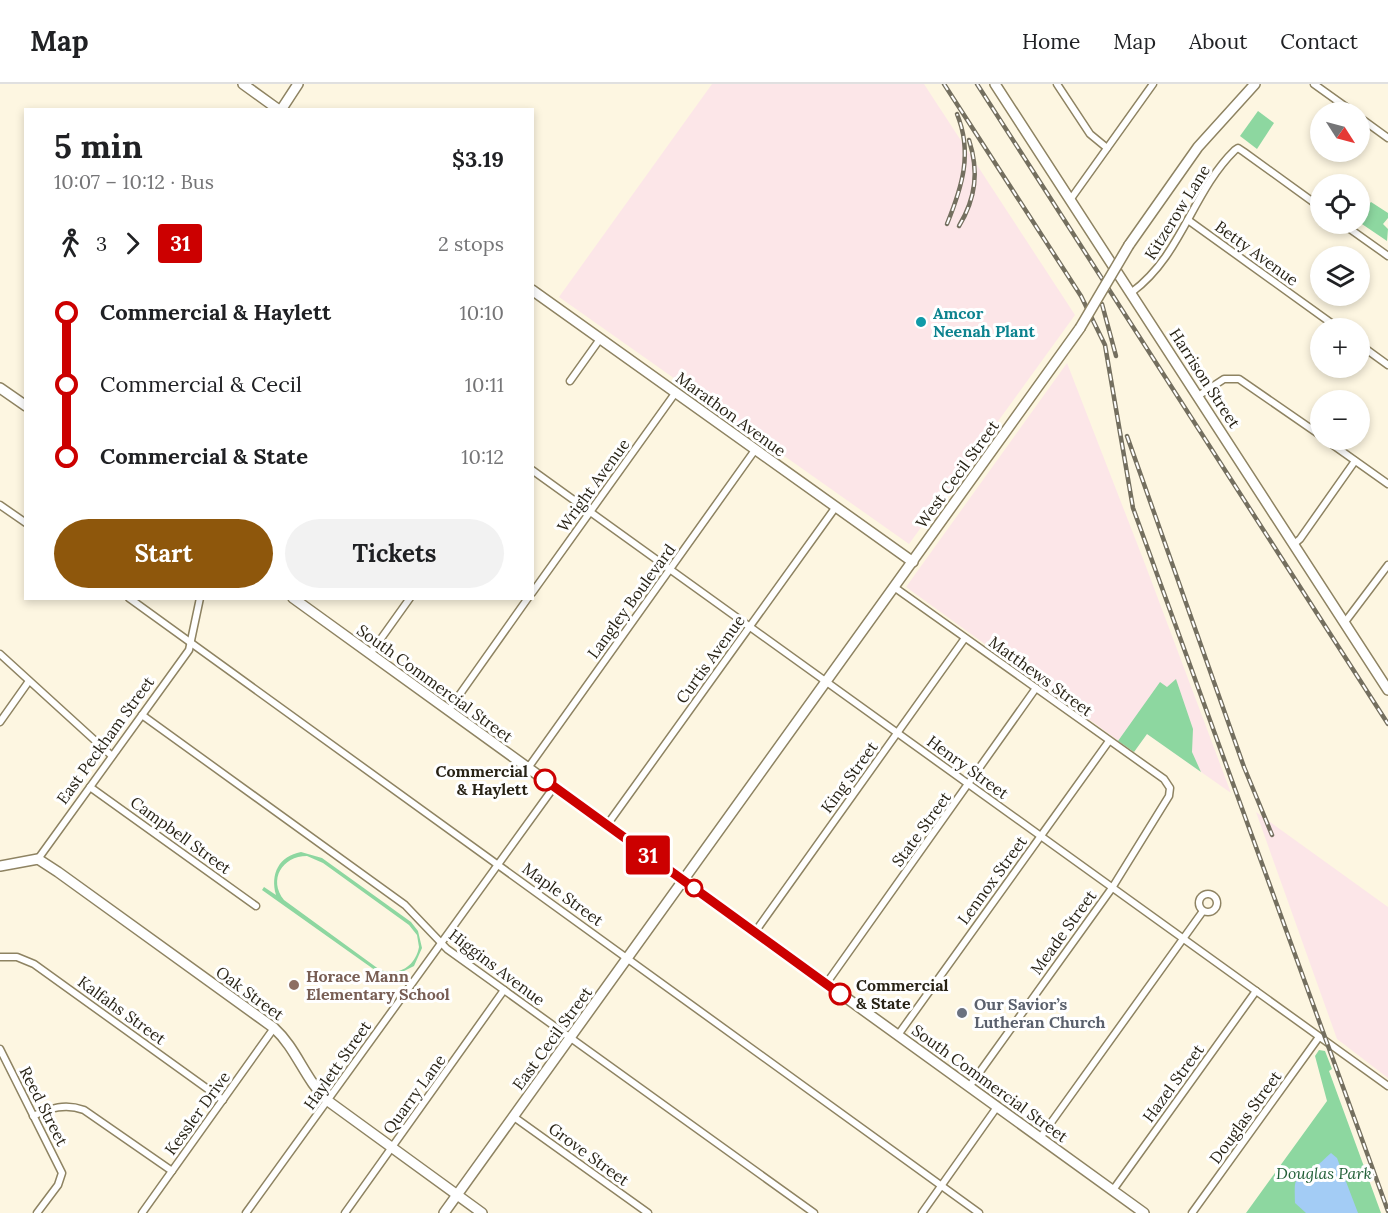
<!DOCTYPE html>
<meta charset="utf-8">
<style>
:root{--surface:#fff;--page:#f2f2f2;--text:#202124;--muted:#757577;--line:#e0e0e0;--accent:#8e570c}
body{margin:0;font-family:Lora,serif;background:var(--page);color:var(--text);height:100vh;display:flex;flex-direction:column;font-size:22px;white-space:nowrap}
*{box-sizing:border-box;margin:0}
p{font-size:20px;color:var(--muted)}
.icon{flex:none;width:33px;height:33px;fill:none;stroke:currentColor;stroke-width:2;stroke-linecap:round;stroke-linejoin:round}
.map{position:relative;flex:1;overflow:hidden}
.drawer{position:absolute;left:24px;top:24px;width:510px;height:492px;display:flex;flex-direction:column;background:var(--surface);border-radius:0px;box-shadow:0 3px 9px #0003}
.drawer>*{flex:none}
.badge{padding:0 12px;border-radius:4px;font-size:21px;line-height:39px}
.needle{width:39px;rotate:126deg}
.controls{position:absolute;left:1310px;top:18px;display:grid;gap:12px}
.controls a{display:grid;place-items:center;width:60px;height:60px;border-radius:50%;background:var(--surface);box-shadow:0 3px 9px #0003;font-size:30px}
.map>.badge{position:absolute;translate:-50% -50%;box-shadow:0 0 0 3px #fff}
.legs{display:flex;align-items:center;gap:9px;height:66px;padding:0 30px;font-size:20px}
.legs p{margin-inline-start:auto}
.head{display:flex;align-items:center;justify-content:space-between;height:102px;padding:0 30px}
h1{font-size:33px;font-weight:700;line-height:45px}
.cta{display:flex;gap:12px;margin-top:auto;padding:12px 30px}
.cta a{flex:1;height:69px;border-radius:36px;background:var(--accent);color:#fff;font-size:24px;font-weight:700;line-height:69px;text-align:center}
.cta a+a{background:var(--page);color:var(--text)}
ul{padding:0 30px;list-style:none}
li{display:flex;align-items:center;gap:21px;height:72px;font-size:22px}
li i{display:grid;place-items:center;width:9px;height:100%;margin:0 8px;background:currentColor}
li i::after{content:'';width:15px;height:15px;margin:-8px;border:4px solid;border-radius:50%;background:var(--surface)}
li p{margin-inline-start:auto}
li:first-child i{background:linear-gradient(#0000 50%,currentColor 0)}
li:last-child i{background:linear-gradient(currentColor 50%,#0000 0)}
header{display:flex;align-items:center;gap:36px;box-sizing:border-box;height:84px;padding:0 30px;background:var(--surface);border-bottom:2px solid var(--line)}
header strong{font-size:28px}
nav{display:flex;gap:33px;margin-inline-start:auto;font-size:21px}
.map>svg:first-child{display:block}
.industrial{fill:#fce6e8}
.green{fill:#8dd7a0;fill-rule:evenodd}
.water{fill:#a3ccf5}
.lines{fill:none;stroke-linecap:round;stroke-linejoin:round}
.street-casing{stroke:#8e8362;stroke-width:9}
.secondary-casing{stroke:#8e8362;stroke-width:12}
.street{stroke:#fff;stroke-width:6}
.secondary{stroke:#fff;stroke-width:9}
.rail-casing{stroke:#746f5f;stroke-width:4.5}
.rail{stroke:#fff;stroke-width:2;stroke-dasharray:7;stroke-linecap:butt}
.secondary-bridge-casing{stroke:#8e8362;stroke-width:12;stroke-linecap:butt}
.secondary-bridge{stroke:#fff;stroke-width:9}
.line-1-casing{stroke:#fff;stroke-width:14}
.line-1{stroke:#c00;stroke-width:9}
.culture-dot{fill:#0f9aa8;stroke:#fff;stroke-width:2}
.stop-1-dot{fill:#fff;stroke:#c00;stroke-width:3}
.education-dot{fill:#8d6e63;stroke:#fff;stroke-width:2}
.worship-dot{fill:#6b7280;stroke:#fff;stroke-width:2}
.labels{text-anchor:middle;dominant-baseline:central;stroke-width:6;stroke-linejoin:round;paint-order:stroke}
.street-label{font-size:16px;fill:#282316;stroke:#fff}
.culture-label{font-size:16px;font-weight:bold;fill:#0d838f;stroke:#fff;text-anchor:start}
.stop-label{font-size:16px;font-weight:bold;fill:#282316;stroke:#fff;text-anchor:end}
.education-label{font-size:16px;font-weight:bold;fill:#785e54;stroke:#fff;text-anchor:start}
.worship-label{font-size:16px;font-weight:bold;fill:#5b616d;stroke:#fff;text-anchor:start}
.park-label{font-size:16px;font-style:italic;fill:#236038;stroke:#fff}
</style>
<header>
<strong>Map</strong>
<nav><a>Home</a><a>Map</a><a>About</a><a>Contact</a></nav>
</header>
<div class="map">
<svg width="1388" height="1129" viewBox="0 0 1388 1129">
<rect width="100%" height="100%" fill="#fdf6e1"/>
<g class="industrial">
<path d="M712 0H924L1075 231 909 460 559 213Z"/>
<path d="M1067 279 1145 480 1231 709 1147 650 1134 668 906 503Z"/>
<path d="M1256 728 1388 823V994L1337 955Z"/>
</g>
<g class="green">
<path d="M1258 27 1274 39 1257 65 1240 52Z"/>
<path d="M1371 118 1388 129V134L1383 140 1388 145 1387 157 1359 138V130Z"/>
<path d="M1176 595 1193 645 1192 668 1201 688 1147 650 1134 668 1118 657 1160 598 1167 603Z"/>
<path d="M301 768 322 774 411 838 418 847 422 864 414 882 396 891 379 889 262 806 264 803 276 811C270 790 279 772 301 768ZM307 772 323 779 409 841 417 851 419 863C415 883 399 892 380 886L284 816C268 796 282 772 307 772Z"/>
<path d="M1319 966 1325 967 1332 985 1329 987 1381 1129H1246L1327 1017 1315 972Z"/>
</g>
<path class="water" d="M1331 1069 1337 1074 1358 1129H1306L1295 1119C1295 1094 1292 1097 1312 1085 1319 1081 1325 1074 1331 1069Z"/>
<g class="lines">
<g class="street-casing">
<g id="street">
<path d="M1057 0 1090 50 1107 64"/>
<path d="M1314 0 1353 28"/>
<path d="M1359 33 1388 54"/>
<path d="M1070 116 1153 0"/>
<path d="M1188 136 1338 244"/>
<path d="M1343 140 1388 172"/>
<path d="M1132 208C1182 171 1192 108 1235 66L1238 64 1244 68 1320 123"/>
<path d="M1359 260 1388 281"/>
<path d="M570 297 600 255"/>
<path d="M1198 312 1224 295H1239L1320 351"/>
<path d="M1326 356 1388 400"/>
<path d="M532 386 1388 1002"/>
<path d="M0 421 26 439"/>
<path d="M1294 460 1300 455 1355 377"/>
<path d="M894 503 1164 695 1170 704 1169 712 1112 804 969 1003"/>
<path d="M532 509 676 308"/>
<path d="M129 514 979 1129"/>
<path d="M1345 538 1388 481"/>
<path d="M0 570 112 672"/>
<path d="M370 570 410 514"/>
<path d="M448 627 528 514"/>
<path d="M142 631 405 821 447 865 814 1129"/>
<path d="M0 638 29 597"/>
<path d="M528 684 755 366"/>
<path d="M90 703 256 822"/>
<path d="M607 741 835 424"/>
<path d="M38 775 189 566 200 514"/>
<circle cx="1208" cy="819" r="9"/>
<path d="M755 848 965 554"/>
<path d="M0 873H17L34 880 223 1016"/>
<path d="M826 900 1036 604"/>
<path d="M898 951 1109 657"/>
<path d="M0 965 62 1089 58 1101 37 1129"/>
<path d="M33 1032C51 1024 65 1019 84 1026L172 1087"/>
<path d="M514 1033 648 1129"/>
<path d="M1040 1054 1203 827"/>
<path d="M1113 1106 1256 907"/>
<path d="M142 1129 274 944"/>
<path d="M246 1129 554 703"/>
<path d="M345 1129 504 906"/>
<path d="M922 1129 997 1023"/>
<path d="M1192 1129 1319 953"/>
</g>
</g>
<g class="secondary-casing">
<g id="secondary">
<path d="M243 0 279 26"/>
<path d="M995 0 1388 606"/>
<path d="M281 26 298 0"/>
<path d="M1129 161 1198 63 1255 0"/>
<path d="M532 206 913 478"/>
<path d="M0 304 26 322"/>
<path d="M293 514 1144 1129"/>
<path d="M0 782 38 775 58 788 274 944C297 965 305 996 328 1017L482 1129"/>
<path d="M444 1129 1080 244"/>
</g>
</g>
<use href="#street" class="street"/>
<use href="#secondary" class="secondary"/>
<g class="rail-casing">
<g id="rail">
<path d="M944 0 1081 212 1105 261 1133 424 1388 1127"/>
<path d="M977 0 1388 640"/>
<path d="M947 140C962 103 973 69 957 30"/>
<path d="M959 142C976 114 979 87 969 56"/>
<path d="M1102 220 1116 272"/>
<path d="M1127 352 1244 683 1272 751"/>
</g>
</g>
<use href="#rail" class="rail"/>
<g class="secondary-bridge-casing">
<path id="secondary-bridge" d="M1080 244 1129 161"/>
</g>
<use href="#secondary-bridge" class="secondary-bridge"/>
</g>
<g class="lines">
<g class="line-1-casing">
<path id="line-1" d="M545 696 840 910"/>
</g>
<use href="#line-1" class="line-1"/>
</g>
<circle class="culture-dot" cx="921" cy="238" r="6"/>
<g class="stop-1-dot">
<circle cx="545" cy="696" r="10"/>
<circle cx="694" cy="804" r="8"/>
<circle cx="840" cy="910" r="10"/>
</g>
<circle class="education-dot" cx="294" cy="901" r="6"/>
<circle class="worship-dot" cx="962" cy="929" r="6"/>
<g class="labels">
<g class="street-label">
<text transform="translate(1177 128) rotate(-58)">Kitzerow Lane</text>
<text transform="translate(1257 169) rotate(36)">Betty Avenue</text>
<text transform="translate(1205 294) rotate(57)">Harrison Street</text>
<text transform="translate(731 330) rotate(36)">Marathon Avenue</text>
<text transform="translate(957 390) rotate(-54)">West Cecil Street</text>
<text transform="translate(593 401) rotate(-54)">Wright Avenue</text>
<text transform="translate(631 517) rotate(-54)">Langley Boulevard</text>
<text transform="translate(710 575) rotate(-54)">Curtis Avenue</text>
<text transform="translate(1041 592) rotate(36)">Matthews Street</text>
<text transform="translate(435 599) rotate(36)">South Commercial Street</text>
<text transform="translate(105 656) rotate(-54)">East Peckham Street</text>
<text transform="translate(968 683) rotate(36)">Henry Street</text>
<text transform="translate(849 693) rotate(-54)">King Street</text>
<text transform="translate(921 745) rotate(-54)">State Street</text>
<text transform="translate(181 751) rotate(36)">Campbell Street</text>
<text transform="translate(992 796) rotate(-54)">Lennox Street</text>
<text transform="translate(563 810) rotate(36)">Maple Street</text>
<text transform="translate(1063 848) rotate(-54)">Meade Street</text>
<text transform="translate(497 883) rotate(37)">Higgins Avenue</text>
<text transform="translate(250 909) rotate(36)">Oak Street</text>
<text transform="translate(122 926) rotate(36)">Kalfahs Street</text>
<text transform="translate(552 954) rotate(-54)">East Cecil Street</text>
<text transform="translate(337 981) rotate(-55)">Haylett Street</text>
<text transform="translate(990 999) rotate(36)">South Commercial Street</text>
<text transform="translate(1173 999) rotate(-54)">Hazel Street</text>
<text transform="translate(414 1010) rotate(-54)">Quarry Lane</text>
<text transform="translate(44 1022) rotate(63)">Reed Street</text>
<text transform="translate(197 1029) rotate(-54)">Kessler Drive</text>
<text transform="translate(1245 1033) rotate(-54)">Douglas Street</text>
<text transform="translate(589 1070) rotate(36)">Grove Street</text>
</g>
<g class="culture-label">
<text x="933" y="229">Amcor<tspan x="933" dy="18">Neenah Plant</tspan></text>
</g>
<g class="stop-label">
<text x="528" y="687">Commercial<tspan x="528" dy="18">&amp; Haylett</tspan></text>
<text x="856" y="901" text-anchor="start">Commercial<tspan x="856" dy="18">&amp; State</tspan></text>
</g>
<g class="education-label">
<text x="306" y="892">Horace Mann<tspan x="306" dy="18">Elementary School</tspan></text>
</g>
<g class="worship-label">
<text x="974" y="920">Our Savior’s<tspan x="974" dy="18">Lutheran Church</tspan></text>
</g>
<g class="park-label">
<text x="1324" y="1089">Douglas Park</text>
</g>
</g>
</svg>
<div class="controls">
<a><svg class="needle" viewBox="-14 -14 28 28"><path d="M0-13l5 13h-10z" fill="#e53935"/><path d="M0 13l5-13h-10z" fill="#757577"/></svg></a>
<a><svg class="icon" aria-label="locate" viewBox="0 0 24 24"><circle cx="12" cy="12" r="6"/><path d="M12 2v4M12 18v4M2 12h4M18 12h4"/></svg></a>
<a><svg class="icon" aria-label="layers" viewBox="0 0 24 24"><path d="M12 4l9 5-9 5-9-5zM3 14l9 5 9-5"/></svg></a>
<a>+</a>
<a>−</a>
</div>
<b class="badge" style="left:648px;top:771px;background:#c00;color:#fff">31</b>
<section class="drawer">
<div class="head"><div><h1>5 min</h1><p>10:07 – 10:12 · Bus</p></div><b>$3.19</b></div>
<div class="legs"><svg class="icon" aria-label="walk" viewBox="0 0 24 24"><circle cx="13" cy="4" r="2"/><path d="M13 8l-2 6 4 7M11 14l-3 7M7 12l3-4h3l4 4"/></svg>3<svg class="icon" aria-label="forward" viewBox="0 0 24 24"><path d="M9 5l7 7-7 7"/></svg><b class="badge" style="background:#c00;color:#fff">31</b><p>2 stops</p></div>
<ul>
<li><i style="color:#c00"></i><b>Commercial &amp; Haylett</b><p>10:10</p></li>
<li><i style="color:#c00"></i><span>Commercial &amp; Cecil</span><p>10:11</p></li>
<li><i style="color:#c00"></i><b>Commercial &amp; State</b><p>10:12</p></li>
</ul>
<div class="cta"><a>Start</a><a>Tickets</a></div>
</section>
</div>
